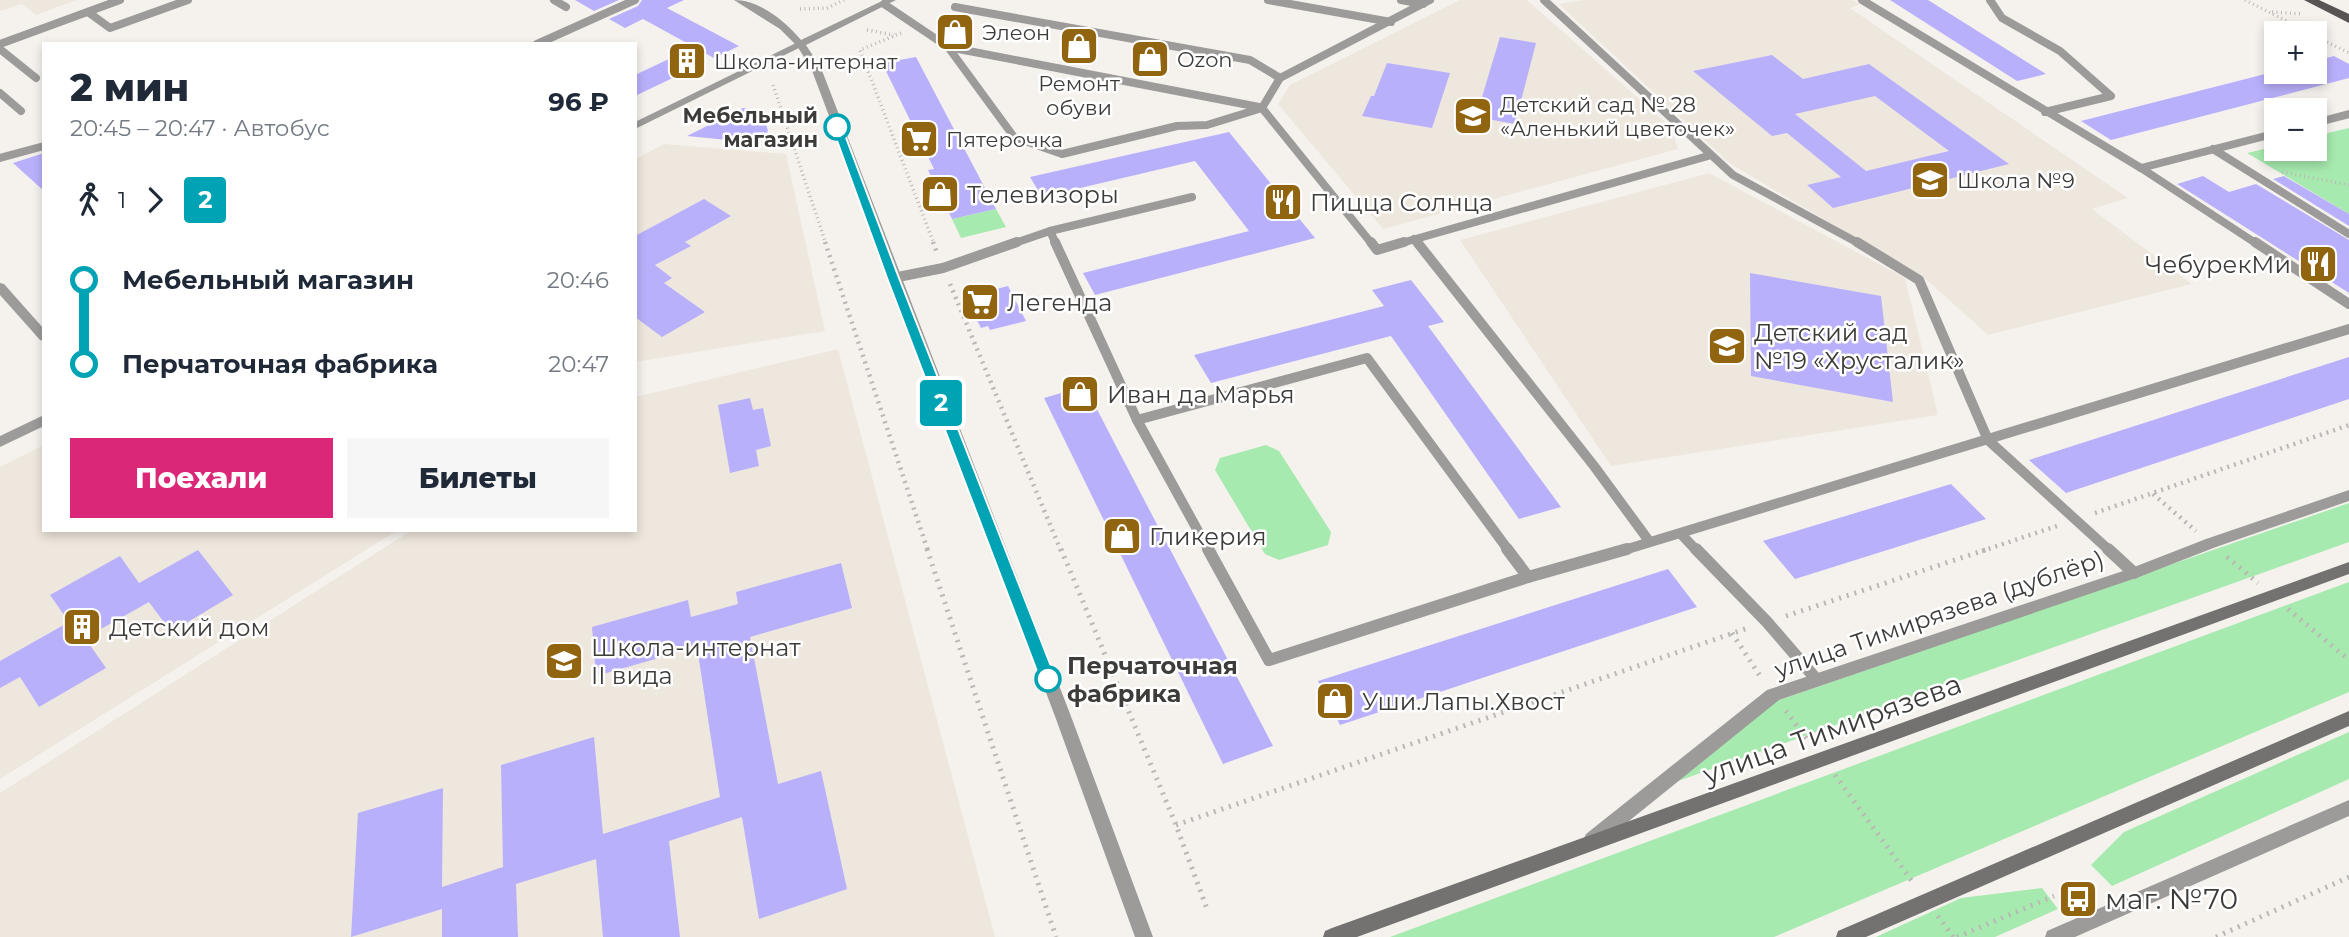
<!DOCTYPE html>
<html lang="ru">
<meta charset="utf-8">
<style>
:root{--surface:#fff;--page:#f6f6f7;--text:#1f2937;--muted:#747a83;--accent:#db2777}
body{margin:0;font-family:Montserrat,sans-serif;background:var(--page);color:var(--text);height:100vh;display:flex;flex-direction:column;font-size:26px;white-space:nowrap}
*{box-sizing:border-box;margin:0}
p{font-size:23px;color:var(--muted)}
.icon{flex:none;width:38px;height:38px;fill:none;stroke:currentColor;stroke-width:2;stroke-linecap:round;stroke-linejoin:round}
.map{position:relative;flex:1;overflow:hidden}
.drawer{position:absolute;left:42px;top:42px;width:595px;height:490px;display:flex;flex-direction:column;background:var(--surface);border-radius:0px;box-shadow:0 4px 10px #0003}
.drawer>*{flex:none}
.badge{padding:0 14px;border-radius:5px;font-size:24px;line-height:46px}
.controls{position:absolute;left:2264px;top:21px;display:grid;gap:14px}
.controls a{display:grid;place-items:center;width:63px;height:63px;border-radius:0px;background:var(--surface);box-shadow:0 4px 10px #0003;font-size:35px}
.map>.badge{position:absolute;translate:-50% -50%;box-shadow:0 0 0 4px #fff}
.legs{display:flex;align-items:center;gap:10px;height:77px;padding:0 28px;font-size:23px}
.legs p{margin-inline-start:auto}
.overview{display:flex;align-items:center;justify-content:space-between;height:119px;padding:0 28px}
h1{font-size:38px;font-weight:800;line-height:52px}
.action{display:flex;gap:14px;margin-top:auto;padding:14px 28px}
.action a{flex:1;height:80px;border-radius:0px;background:var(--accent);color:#fff;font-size:28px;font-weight:800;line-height:80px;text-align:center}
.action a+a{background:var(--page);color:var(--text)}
ul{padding:0 28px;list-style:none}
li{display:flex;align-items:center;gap:24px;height:84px;font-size:26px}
li i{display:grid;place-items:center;width:10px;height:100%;margin:0 9px;background:currentColor}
li i::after{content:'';width:18px;height:18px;margin:-9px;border:5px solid;border-radius:50%;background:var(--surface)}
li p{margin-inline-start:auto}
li:first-child i{background:linear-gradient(#0000 50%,currentColor 0)}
li:last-child i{background:linear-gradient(currentColor 50%,#0000 0)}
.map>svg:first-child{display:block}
.built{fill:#eee7dd}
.green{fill:#a7eaaf}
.building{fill:#b9b0fb;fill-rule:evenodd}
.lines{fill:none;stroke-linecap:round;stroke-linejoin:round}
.path-far2{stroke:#bab8b4;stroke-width:3.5;stroke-dasharray:1 3.5;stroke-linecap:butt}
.path-far1{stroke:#bab8b4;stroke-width:4.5;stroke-dasharray:2 5;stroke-linecap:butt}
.path{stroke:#bab8b4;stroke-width:5;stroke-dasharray:2 6;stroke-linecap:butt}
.service-far2{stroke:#9d9b9a;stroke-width:8}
.service-far1{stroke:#9d9b9a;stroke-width:10}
.service{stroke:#9d9b9a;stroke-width:12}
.minor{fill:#9d9b9a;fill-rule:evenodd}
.tertiary{fill:#9d9b9a;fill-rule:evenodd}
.secondary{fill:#747171;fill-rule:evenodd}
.primary{fill:#585454;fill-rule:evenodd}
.line-1{fill:#00a3b4;stroke:#fff;stroke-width:2}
.stop-1-dot{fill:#fff;stroke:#00a3b4;stroke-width:3.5}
.labels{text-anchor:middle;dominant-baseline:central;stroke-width:5;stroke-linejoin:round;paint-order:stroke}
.far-poi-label{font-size:21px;fill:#3d3c3a;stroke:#fff;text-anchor:start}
.far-stop-label{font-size:21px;font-weight:bold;fill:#3d3c3a;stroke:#fff;text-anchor:end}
.poi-label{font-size:24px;fill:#3d3c3a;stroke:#fff;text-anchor:start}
.street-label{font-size:24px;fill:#3d3c3a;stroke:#fff}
.stop-label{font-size:24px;font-weight:bold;fill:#3d3c3a;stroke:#fff;text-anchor:start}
.near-street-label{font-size:28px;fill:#3d3c3a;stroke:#fff}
.near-poi-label{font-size:28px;fill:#3d3c3a;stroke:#fff;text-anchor:start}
</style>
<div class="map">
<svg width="2349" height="937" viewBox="0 0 2349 937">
<rect width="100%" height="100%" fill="#f5f2ee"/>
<g class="built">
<path d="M0 0H77L36 15 22 4 0 11Z"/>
<path d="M1460 0H1527L1671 127 1678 149 1383 229 1278 104 1290 85Z"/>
<path d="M1583 0H1853L1860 4 1850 8 2128 198 2092 209 2192 284 1988 335 1928 281 1729 163 1559 4Z"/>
<path d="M664 144 786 154 825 331 635 362V159Z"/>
<path d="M1709 173 1905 278 1938 415 1611 466 1460 240Z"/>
<path d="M838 349 995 937H0V793L412 530H635V397Z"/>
<path d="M44 445V530H398L0 779V467Z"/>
</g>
<g class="green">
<path d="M2349 128V214L2247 153 2277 146V149H2315V136Z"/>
<path d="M996 209 1006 227 961 238 952 219Z"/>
<path d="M1266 445 1279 451 1331 532 1328 545 1279 560 1265 554 1215 470 1220 458Z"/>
<path d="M2349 503V542L1664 786 1765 705Z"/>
<path d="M2349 582V692L1774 937H1390Z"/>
<path d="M2349 732V779L2112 886 2091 865 2124 832Z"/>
<path d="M2042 888 2058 909 1995 937H1876L1961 898Z"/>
</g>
<g class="building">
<path d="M575 0H619L594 11Z"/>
<path d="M642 0H684L667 8 739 46 714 58 643 19 625 28 609 19 638 6Z"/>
<path d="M1890 0H1928L2046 74 2017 81Z"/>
<path d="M1500 37 1536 43 1515 124 1476 117Z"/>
<path d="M692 48 700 65 635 96V75Z"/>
<path d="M1772 55 1803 79 1869 64 2009 164 1833 208 1807 185 1841 177 1787 133 1772 136 1693 71ZM1875 96 1949 151 1866 171 1795 114Z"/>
<path d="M2334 56 2349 64V78L2111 140 2081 121 2277 71 2315 72V61Z"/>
<path d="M916 57 947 116 996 209 952 219 928 170 934 169 882 63Z"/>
<path d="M1387 63 1450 73 1432 128 1362 116 1371 96H1374Z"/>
<path d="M743 108 762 110 768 131 758 143 687 136Z"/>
<path d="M1229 132 1315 238 1095 295 1083 273 1249 231 1195 161 1042 197 1030 177Z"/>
<path d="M44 153V191L13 163Z"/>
<path d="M2203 176 2229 192 2256 184 2349 240V293L2177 184Z"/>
<path d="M2284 176 2349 214V226L2273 179Z"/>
<path d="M704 199 731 216 685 242 691 246 655 265 672 278 664 283 705 312 662 337 635 317V236Z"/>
<path d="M1750 273 1881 296 1893 402 1751 376Z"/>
<path d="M1411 280 1444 322 1428 326 1561 507 1519 519 1391 336 1211 383 1194 355 1384 306 1372 290Z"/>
<path d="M1008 286 1026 321 990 330 988 326 981 328 967 300 975 298 973 295Z"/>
<path d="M2349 357V399L2066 493 2029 460Z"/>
<path d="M1085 386 1116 446 1273 746 1223 764 1044 398Z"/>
<path d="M750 398 753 410 763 408 771 446 756 450 759 466 730 473 718 405Z"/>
<path d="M1951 484 1986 519 1795 579 1763 541Z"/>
<path d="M198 550 233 595 171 632 149 602 85 638 106 668 39 707 20 677 0 688V661L69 622 50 595 120 556 139 583Z"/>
<path d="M841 563 852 608 750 637 778 784 821 771 847 889 759 919 742 817 669 841 680 937H603L596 859 516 884 518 937H442V909L351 937 358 813 443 788 442 887 503 867 501 765 594 737 603 834 720 797 697 647 596 676 592 627 688 600 691 617 738 604 736 592Z"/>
<path d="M1668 569 1697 607 1340 725 1318 681Z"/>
</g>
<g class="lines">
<g class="path-far2">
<path d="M2245 0 2310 33"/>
<path d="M800 9 827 8 844 0"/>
<path d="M2272 12 2302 14"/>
<path d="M867 30 894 35"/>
<path d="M901 33 860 50 934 244"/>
<path d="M2315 36 2349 53"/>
<path d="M773 85 826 244"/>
<path d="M2282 172 2349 185"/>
</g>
<g class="path-far1">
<path d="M825 242 928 551"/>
<path d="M933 242 937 253"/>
<path d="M950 284 1061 551"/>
<path d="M2153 494 2196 531"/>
<path d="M2095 513 2349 425"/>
<path d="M1982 551 2057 526"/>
</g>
<g class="path">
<path d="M927 549 1056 937"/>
<path d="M1061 549 1176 825 1207 909"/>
<path d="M2227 557 2258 583"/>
<path d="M2288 609 2349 660"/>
<path d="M1786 616 1988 549"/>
<path d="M1732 633 1762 679"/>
<path d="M1786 711 1810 743"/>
<path d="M1835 775 1914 884"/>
<path d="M1176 825 1748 628"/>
<path d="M1938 916 1953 937"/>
<path d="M1957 937 2054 896"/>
<path d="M2216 937 2349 877"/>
</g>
<g class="service-far2">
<path d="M554 0 566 7"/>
<path d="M1268 0 1391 22"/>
<path d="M1401 0 1423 4"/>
<path d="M1544 0 1733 175 1860 244"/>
<path d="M1862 0 2141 168 2257 244"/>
<path d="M1990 0 2002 18 2060 51 2111 96 2045 112"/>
<path d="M884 4 948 47 1014 137 1062 154 1177 126 1207 125 1262 108"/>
<path d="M955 7 1250 60 1280 78"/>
<path d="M88 12 110 28 188 0"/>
<path d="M0 44 120 0"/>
<path d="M537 44 635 0"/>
<path d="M948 47 1259 107"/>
<path d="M0 49 36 78"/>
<path d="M0 93 21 111"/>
<path d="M2315 123 2349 114"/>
<path d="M2213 149 2349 234"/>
<path d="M0 158 44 146"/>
<path d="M2141 168 2277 133"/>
<path d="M1050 231 1056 244"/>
<path d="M1414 239 1418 244"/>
<path d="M1012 244 1050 231 1192 197"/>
<path d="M1372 244 1262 108 1280 78 1430 0"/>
<path d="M1398 244 1708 156"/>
</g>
<g class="service-far1">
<path d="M1055 242 1137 420 1209 551"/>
<path d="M1371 242 1377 250 1404 242"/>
<path d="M1417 242 1594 466 1649 541"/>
<path d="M1857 242 1919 280 1988 440 2110 551"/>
<path d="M2255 242 2349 304"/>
<path d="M893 278 943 268 1017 242"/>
<path d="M1137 420 1367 358 1509 551"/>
<path d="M1681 534 1697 551"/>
<path d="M1621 551 2349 329"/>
</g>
<g class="service">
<path d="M1208 549 1269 660 1528 577 1627 549"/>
<path d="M1507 549 1528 577"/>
<path d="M1696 549 1767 622 1817 680"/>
<path d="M2108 549 2134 573"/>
</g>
<g class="minor">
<path d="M802 40 807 43 805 45 635 129V122Z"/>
<path d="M0 283 4 284 44 329V341L40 340 0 295Z"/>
<path d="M44 415V426L0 447V436Z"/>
<path d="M2349 490V501L2216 547 2139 577 1779 700 1598 846 1592 848 1586 846 1583 840 1586 834 1767 690 2129 569 2206 539Z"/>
<path d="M2349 800V816L2075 937H2045L2047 931Z"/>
</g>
<path class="tertiary" d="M734 0C760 0 785 21 801 40L884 0H896L806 45 821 68 1072 719 1153 937H1135L1056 719 811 68 797 46 780 29Z"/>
<g class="secondary">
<path d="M2349 562V574L1357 937H1323L1325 931 1332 928Z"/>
<path d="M2349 711V726L1866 937H1836L1838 931Z"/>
</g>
<path class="primary" d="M2304 0H2319L2349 14V23Z"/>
</g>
<path class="line-1" d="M834 124 842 127 899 278 1056 679 1054 683H1043L1040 679 887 278 832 127Z"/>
<defs>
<g id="shop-square" transform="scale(2.0125)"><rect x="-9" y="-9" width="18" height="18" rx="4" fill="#91640f" stroke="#fff"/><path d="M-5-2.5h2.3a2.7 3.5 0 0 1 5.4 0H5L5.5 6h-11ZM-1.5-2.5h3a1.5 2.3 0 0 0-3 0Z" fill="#fff"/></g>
<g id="building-square" transform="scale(2.0125)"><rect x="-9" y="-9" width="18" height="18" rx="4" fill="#91640f" stroke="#fff"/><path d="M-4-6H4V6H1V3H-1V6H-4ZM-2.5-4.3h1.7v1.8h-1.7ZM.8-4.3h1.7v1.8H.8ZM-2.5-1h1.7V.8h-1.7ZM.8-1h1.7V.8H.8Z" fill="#fff"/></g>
<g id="school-square" transform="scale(2.0125)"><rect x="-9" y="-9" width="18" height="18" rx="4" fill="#91640f" stroke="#fff"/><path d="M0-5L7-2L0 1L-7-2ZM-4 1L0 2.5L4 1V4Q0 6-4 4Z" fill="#fff"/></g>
<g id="supermarket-square" transform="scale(2.0125)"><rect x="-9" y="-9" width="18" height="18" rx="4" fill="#91640f" stroke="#fff"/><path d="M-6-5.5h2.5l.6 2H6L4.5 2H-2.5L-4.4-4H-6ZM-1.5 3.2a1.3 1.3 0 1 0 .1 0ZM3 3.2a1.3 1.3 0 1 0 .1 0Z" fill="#fff"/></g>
<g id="restaurant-square" transform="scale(2.0125)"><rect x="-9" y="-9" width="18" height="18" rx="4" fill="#91640f" stroke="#fff"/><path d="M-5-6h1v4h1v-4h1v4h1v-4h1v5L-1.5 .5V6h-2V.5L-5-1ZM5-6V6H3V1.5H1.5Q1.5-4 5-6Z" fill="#fff"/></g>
<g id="bus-square" transform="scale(2.0125)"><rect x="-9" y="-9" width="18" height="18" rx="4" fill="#91640f" stroke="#fff"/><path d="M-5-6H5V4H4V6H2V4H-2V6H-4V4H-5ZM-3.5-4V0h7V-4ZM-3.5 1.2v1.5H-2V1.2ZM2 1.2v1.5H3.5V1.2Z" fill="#fff"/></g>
</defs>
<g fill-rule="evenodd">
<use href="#shop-square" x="955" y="32"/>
<use href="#shop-square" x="1079" y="46"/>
<use href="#shop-square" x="1150" y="59"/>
<use href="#building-square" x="687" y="61"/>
<use href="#school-square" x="1473" y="116"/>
<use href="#supermarket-square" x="919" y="139"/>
<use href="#school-square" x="1930" y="180"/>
<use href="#shop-square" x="940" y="194"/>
<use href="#restaurant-square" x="1283" y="202"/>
<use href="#restaurant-square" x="2318" y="264"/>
<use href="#supermarket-square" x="980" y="302"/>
<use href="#school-square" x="1727" y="346"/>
<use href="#shop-square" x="1080" y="394"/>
<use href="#shop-square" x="1122" y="536"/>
<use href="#building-square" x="82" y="627"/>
<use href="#school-square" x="564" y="661"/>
<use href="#shop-square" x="1335" y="701"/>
<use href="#bus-square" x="2078" y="899"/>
</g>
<g class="stop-1-dot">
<circle cx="837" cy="127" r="12"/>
<circle cx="1048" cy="679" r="12"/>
</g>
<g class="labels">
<g class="far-poi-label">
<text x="982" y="32">Элеон</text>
<text x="1177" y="59">Ozon</text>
<text x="714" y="61">Школа-интернат</text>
<text x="1079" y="83" text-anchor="middle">Ремонт<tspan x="1079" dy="24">обуви</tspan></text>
<text x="1500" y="104">Детский сад № 28<tspan x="1500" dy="24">«Аленький цветочек»</tspan></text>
<text x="946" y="139">Пятерочка</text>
<text x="1957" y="180">Школа №9</text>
</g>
<g class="far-stop-label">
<text x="818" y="115">Мебельный<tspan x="818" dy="24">магазин</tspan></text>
</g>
<g class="poi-label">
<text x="967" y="194">Телевизоры</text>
<text x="1310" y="202">Пицца Солнца</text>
<text x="2291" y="264" text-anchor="end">ЧебурекМи</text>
<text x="1007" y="302">Легенда</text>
<text x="1754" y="332">Детский сад<tspan x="1754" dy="28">№19 «Хрусталик»</tspan></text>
<text x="1107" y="394">Иван да Марья</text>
<text x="1149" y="536">Гликерия</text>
<text x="109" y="627">Детский дом</text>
<text x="591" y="647">Школа-интернат<tspan x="591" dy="28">II вида</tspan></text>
<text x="1362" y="701">Уши.Лапы.Хвост</text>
</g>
<g class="street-label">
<text transform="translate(1939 614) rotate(-19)">улица Тимирязева (дублёр)</text>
</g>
<g class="stop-label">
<text x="1067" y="665">Перчаточная<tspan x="1067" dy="28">фабрика</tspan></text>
</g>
<g class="near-street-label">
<text transform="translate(1832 729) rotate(-20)">улица Тимирязева</text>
</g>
<g class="near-poi-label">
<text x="2105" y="899">маг. №70</text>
</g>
</g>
</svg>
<div class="controls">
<a>+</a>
<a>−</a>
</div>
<b class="badge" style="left:941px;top:403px;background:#00a3b4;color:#fff">2</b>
<section class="drawer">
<div class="overview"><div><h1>2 мин</h1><p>20:45 – 20:47 · Автобус</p></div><b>96 ₽</b></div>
<div class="legs"><svg class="icon" aria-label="walk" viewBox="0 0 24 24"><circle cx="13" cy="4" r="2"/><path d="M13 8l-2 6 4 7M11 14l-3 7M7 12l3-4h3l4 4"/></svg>1<svg class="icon" aria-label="forward" viewBox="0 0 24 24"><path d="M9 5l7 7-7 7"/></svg><b class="badge" style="background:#00a3b4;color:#fff">2</b></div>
<ul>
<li><i style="color:#00a3b4"></i><b>Мебельный магазин</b><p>20:46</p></li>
<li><i style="color:#00a3b4"></i><b>Перчаточная фабрика</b><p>20:47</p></li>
</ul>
<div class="action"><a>Поехали</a><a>Билеты</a></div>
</section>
</div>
